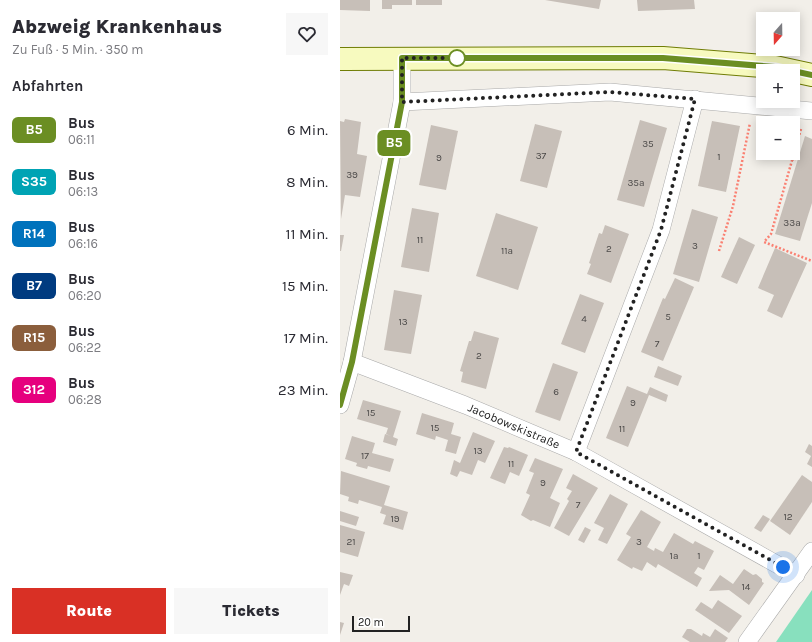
<!DOCTYPE html>
<html lang="de">
<meta charset="utf-8">
<style>
:root{--surface:#fff;--page:#f7f7f7;--text:#2b2b33;--muted:#7c7c81;--accent:#d93025}
body{margin:0;font-family:Karla,sans-serif;background:var(--page);color:var(--text);height:100vh;display:flex;flex-direction:column;font-size:15px;white-space:nowrap}
*{box-sizing:border-box;margin:0}
p{font-size:13px;color:var(--muted)}
.icon{flex:none;width:22px;height:22px;fill:none;stroke:currentColor;stroke-width:2;stroke-linecap:round;stroke-linejoin:round}
.map{position:relative;flex:1;overflow:hidden}
.details{display:flex;flex-direction:column;background:var(--surface);width:340px}
.details>*{flex:none}
.badge{padding:0 8px;border-radius:6px;font-size:14px;line-height:26px}
.needle{width:26px;rotate:200deg}
.controls{position:absolute;left:416px;top:12px;display:grid;gap:8px}
.controls a{display:grid;place-items:center;width:44px;height:44px;border-radius:0px;background:var(--surface);box-shadow:0 2px 10px #0003;font-size:20px}
.scale{position:absolute;left:12px;bottom:10px;width:58px;box-sizing:border-box;padding-left:4px;border:2px solid #222;border-top:0;font-size:11px;line-height:14px;white-space:nowrap;color:#222;-webkit-text-stroke:3px #fff;paint-order:stroke}
.you{position:absolute;width:20px;height:20px;margin:-10px;border:3px solid #fff;border-radius:50%;background:#1a73e8;box-shadow:0 0 0 6px #1a73e833}
.map>.badge{position:absolute;translate:-50% -50%;box-shadow:0 0 0 2px #fff}
h2{padding:0 12px;font-size:15px;line-height:36px}
.round{display:grid;place-items:center;flex:none;width:42px;height:42px;border-radius:0px;background:var(--page)}
.overview{display:flex;align-items:center;justify-content:space-between;height:68px;padding:0 12px}
h1{font-size:19px;font-weight:800;line-height:30px}
.cta{display:flex;gap:8px;margin-top:auto;padding:8px 12px}
.cta a{flex:1;height:46px;border-radius:0px;background:var(--accent);color:#fff;font-size:16px;font-weight:800;line-height:46px;text-align:center}
.cta a+a{background:var(--page);color:var(--text)}
ul{padding:0;list-style:none}
li{display:flex;align-items:center;gap:12px;height:52px;padding:0 12px}
li div{flex:1}
li b{display:block;font-size:15px}
li em{font-style:normal}
li .badge{min-width:44px;font-weight:700;text-align:center}
main{display:flex;flex:1;min-height:0}
.map>svg:first-child{display:block}
.pitch{fill:#88e0be}
.building{fill:#c7bfb8}
.lines{fill:none;stroke-linecap:round;stroke-linejoin:round}
.street-casing{stroke:#a9a9a9;stroke-width:18}
.secondary-casing{stroke:#707d05;stroke-width:24}
.path{stroke:#fa8072;stroke-width:2.5;stroke-dasharray:2 2;stroke-linecap:butt}
.street{stroke:#fff;stroke-width:17}
.secondary{stroke:#f7fabf;stroke-width:22}
.line-casing{stroke:#fff;stroke-width:9}
.line{stroke:#6b8e23;stroke-width:6}
.walk{stroke:#222;stroke-width:4;stroke-dasharray:0 7.2}
.stop-dot{fill:#fff;stroke:#6b8e23;stroke-width:2}
.labels{text-anchor:middle;dominant-baseline:central;stroke-width:4;stroke-linejoin:round;paint-order:stroke}
.number-label{font-size:10px;fill:#4b4948}
.street-label{font-size:12px;fill:#222;stroke:#fff}
</style>
<main>
<section class="details">
<div class="overview"><div><h1>Abzweig Krankenhaus</h1><p>Zu Fuß · 5 Min. · 350 m</p></div><a class="round"><svg class="icon" aria-label="heart" viewBox="0 0 24 24"><path d="M12 20l-8-8c-3-5 5-10 8-4 3-6 11-1 8 4z"/></svg></a></div>
<h2>Abfahrten</h2>
<ul>
<li><span class="badge" style="background:#6b8e23;color:#fff">B5</span><div><b>Bus</b><p>06:11</p></div><em>6 Min.</em></li>
<li><span class="badge" style="background:#00a3b4;color:#fff">S35</span><div><b>Bus</b><p>06:13</p></div><em>8 Min.</em></li>
<li><span class="badge" style="background:#0072bc;color:#fff">R14</span><div><b>Bus</b><p>06:16</p></div><em>11 Min.</em></li>
<li><span class="badge" style="background:#003b80;color:#fff">B7</span><div><b>Bus</b><p>06:20</p></div><em>15 Min.</em></li>
<li><span class="badge" style="background:#8b5e3c;color:#fff">R15</span><div><b>Bus</b><p>06:22</p></div><em>17 Min.</em></li>
<li><span class="badge" style="background:#e6007e;color:#fff">312</span><div><b>Bus</b><p>06:28</p></div><em>23 Min.</em></li>
</ul>
<div class="cta"><a>Route</a><a>Tickets</a></div>
</section>
<div class="map">
<svg width="472" height="642" viewBox="0 0 472 642">
<rect width="100%" height="100%" fill="#f2efe9"/>
<path class="pitch" d="M472 590V642H436Z"/>
<g class="building">
<path d="M0 0H30V11L0 10Z"/>
<path d="M42 0H72V5H52V9H42Z"/>
<rect x="76" y="0" width="26" height="5"/>
<path d="M205 0H261L259 9Z"/>
<path d="M297 0H354L355 9 298 11Z"/>
<path d="M5 119 21 122 17 154 27 156 20 197 5 195 1 219 0 121 4 122Z"/>
<path d="M300 120 327 128 304 207 277 200Z"/>
<path d="M372 121 400 126 386 192 358 186Z"/>
<path d="M195 124 222 131 207 188 180 181Z"/>
<path d="M91 125 118 131 106 190 79 185Z"/>
<path d="M465 136 472 139V203L460 241 435 234Z"/>
<path d="M72 208 99 213 89 272 61 267Z"/>
<path d="M352 209 378 217 359 282 333 274Z"/>
<path d="M156 213 198 227 178 290 136 276Z"/>
<path d="M265 225 289 234 271 283 247 274 251 264 249 263 259 233 262 234Z"/>
<path d="M0 235H4L1 251H0Z"/>
<path d="M399 237 415 245 397 284 381 277Z"/>
<path d="M435 248 467 263 442 318 427 311 434 295 418 288Z"/>
<path d="M335 278 354 287 323 361 301 352 323 298 325 299Z"/>
<path d="M54 290 82 295 71 354 44 350Z"/>
<path d="M240 294 264 303 245 353 221 344Z"/>
<path d="M134 331 159 338 146 389 121 382 123 372 120 371 129 341H131Z"/>
<path d="M213 363 238 372 220 421 195 412Z"/>
<path d="M318 366 342 376 338 386 314 377Z"/>
<path d="M287 386 307 394 310 387 328 395 326 402 309 395 288 447 266 438Z"/>
<path d="M23 400 61 411 53 437 58 439 56 446 43 442 45 434 51 436 46 434 48 428 17 419Z"/>
<path d="M82 413 114 423 111 434 121 437 116 454 105 451 108 440 96 436 95 440 76 434Z"/>
<path d="M133 432 155 441 145 463 138 460 132 475 120 471 117 477 110 474 114 460 120 463Z"/>
<path d="M12 436 35 443 32 453 54 459 50 472 28 466 27 469 16 466 17 463 5 459Z"/>
<path d="M469 444 472 446V467L467 464 471 456 465 452Z"/>
<path d="M164 447 168 448 169 447 188 455 179 476 170 472 165 484 150 478Z"/>
<path d="M195 458 223 469 210 498 220 503 210 527 193 520 191 521 181 515 190 495 186 493 194 473 189 471Z"/>
<path d="M1 471 50 486 44 505 68 512 63 530 43 524 46 515 40 513 42 507 19 500 18 504 8 501 9 497 0 494Z"/>
<path d="M233 474 258 488 229 536 214 528 229 501 227 499 232 491 226 488Z"/>
<path d="M462 475 472 482V502L450 535 430 521Z"/>
<path d="M270 494 288 504 267 544 258 540 264 528 254 523Z"/>
<path d="M301 510 321 522 307 547 314 551 315 548 323 552 334 533 353 544 355 541 374 551 364 570 358 567 354 573 362 578 357 587 318 564 316 568 307 562 302 571 293 567 292 569 277 560 291 537 286 534Z"/>
<path d="M0 511 19 517 16 526 0 521Z"/>
<path d="M423 515 430 519 421 532 414 528Z"/>
<path d="M0 525 25 532 18 557 0 552Z"/>
<path d="M245 527 251 530 244 543 238 540Z"/>
<path d="M404 569 413 575 416 574 422 579V582L424 583 409 605 389 590 369 591 380 575 393 584Z"/>
<path d="M0 572 13 575 9 586 4 584 0 595Z"/>
<path d="M378 600 402 616 389 633 355 610 361 602 372 609Z"/>
<path d="M0 622 4 623 0 635Z"/>
<path d="M347 629H351L362 636 363 633 370 637 375 629 388 638 385 642H350L342 637Z"/>
</g>
<g class="lines">
<g class="street-casing">
<g id="street">
<path d="M62 102 270 92 472 111"/>
<path d="M12 362 125 405 236 452 456 575"/>
<path d="M0 405 12 362 62 102V59"/>
<path d="M236 452 321 230 355 99"/>
<path d="M407 642 472 551"/>
</g>
</g>
<g class="secondary-casing">
<path id="secondary" d="M0 59 323 58 435 67 472 75"/>
</g>
<g class="path">
<path d="M461 129 431 234 424 242 472 261"/>
<path d="M452 159 456 160"/>
<path d="M379 251 393 206 410 123"/>
</g>
<use href="#street" class="street"/>
<use href="#secondary" class="secondary"/>
</g>
<g class="lines">
<g class="line-casing">
<path id="line" d="M0 405 12 362 62 102V58H323L435 67 472 75"/>
</g>
<use href="#line" class="line"/>
<path class="walk" d="M117 58H62V102L270 92 355 99 321 230 236 452 443 567"/>
</g>
<circle class="stop-dot" cx="117" cy="58" r="8"/>
<g class="labels">
<g class="number-label">
<text x="308" y="144">35</text>
<text x="201" y="156">37</text>
<text x="379" y="157">1</text>
<text x="99" y="158">9</text>
<text x="12" y="175">39</text>
<text x="296" y="183">35a</text>
<text x="452" y="223">33a</text>
<text x="80" y="240">11</text>
<text x="355" y="246">3</text>
<text x="269" y="249">2</text>
<text x="167" y="251">11a</text>
<text x="328" y="317">5</text>
<text x="244" y="319">4</text>
<text x="63" y="322">13</text>
<text x="317" y="344">7</text>
<text x="139" y="356">2</text>
<text x="216" y="392">6</text>
<text x="293" y="403">9</text>
<text x="31" y="413">15</text>
<text x="95" y="428">15</text>
<text x="282" y="429">11</text>
<text x="138" y="451">13</text>
<text x="25" y="456">17</text>
<text x="171" y="464">11</text>
<text x="203" y="483">9</text>
<text x="238" y="505">7</text>
<text x="448" y="517">12</text>
<text x="55" y="519">19</text>
<text x="11" y="542">21</text>
<text x="299" y="542">3</text>
<text x="334" y="556">1a</text>
<text x="359" y="556">1</text>
<text x="406" y="587">14</text>
</g>
<g class="street-label">
<text transform="translate(174 426) rotate(23)">Jacobowskistraße</text>
</g>
</g>
</svg>
<div class="controls">
<a><svg class="needle" viewBox="-14 -14 28 28"><path d="M0-13l5 13h-10z" fill="#e53935"/><path d="M0 13l5-13h-10z" fill="#7c7c81"/></svg></a>
<a>+</a>
<a>−</a>
</div>
<div class="scale">20 m</div>
<div class="you" style="left:443px;top:567px"></div>
<b class="badge" style="left:54px;top:143px;background:#6b8e23;color:#fff">B5</b>
</div>
</main>
